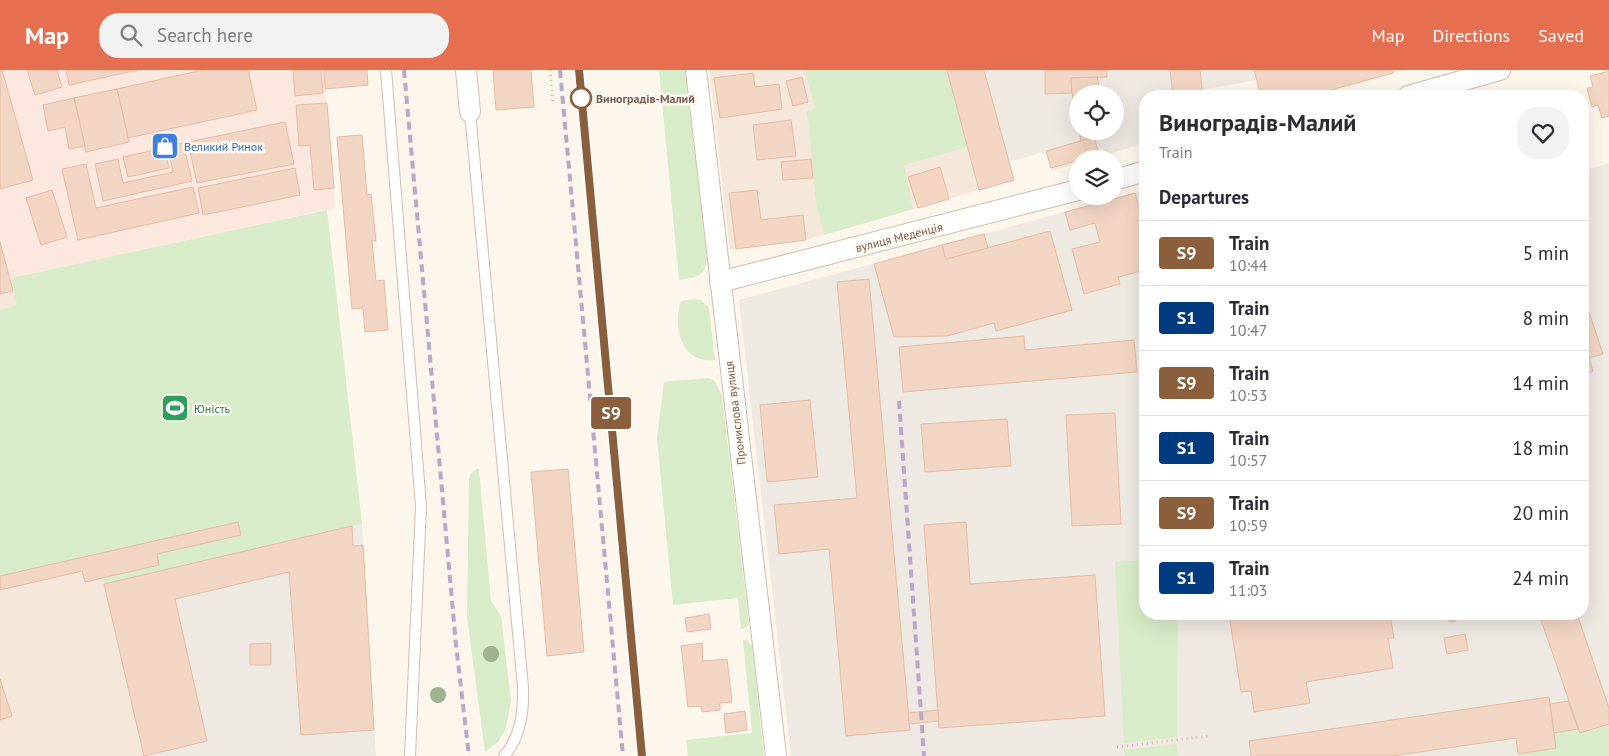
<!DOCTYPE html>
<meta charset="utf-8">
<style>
:root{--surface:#fff;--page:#f2f2f3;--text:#2b2b33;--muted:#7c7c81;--line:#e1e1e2;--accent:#e76f51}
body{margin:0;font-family:"PT Sans",sans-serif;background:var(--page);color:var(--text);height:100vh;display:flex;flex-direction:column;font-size:19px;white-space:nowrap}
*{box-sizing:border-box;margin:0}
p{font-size:16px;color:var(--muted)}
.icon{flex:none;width:28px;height:28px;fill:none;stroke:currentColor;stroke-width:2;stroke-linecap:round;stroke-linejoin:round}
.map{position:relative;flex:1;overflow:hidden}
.side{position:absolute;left:1139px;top:20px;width:450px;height:530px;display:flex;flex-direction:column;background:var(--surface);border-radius:20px;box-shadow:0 5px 20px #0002}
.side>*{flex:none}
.badge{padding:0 10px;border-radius:4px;font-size:18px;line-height:32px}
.controls{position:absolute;left:1069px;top:15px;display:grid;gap:10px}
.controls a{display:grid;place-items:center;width:55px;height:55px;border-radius:50%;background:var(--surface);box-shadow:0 5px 20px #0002;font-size:25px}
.map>.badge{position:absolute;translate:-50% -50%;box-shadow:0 0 0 2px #fff}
h2{padding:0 20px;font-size:19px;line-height:45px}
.round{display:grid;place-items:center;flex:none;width:52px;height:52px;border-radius:20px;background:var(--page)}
.headline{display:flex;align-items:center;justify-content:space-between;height:85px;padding:0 20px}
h1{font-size:24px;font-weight:800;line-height:38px}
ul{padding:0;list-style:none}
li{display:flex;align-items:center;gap:15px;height:65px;padding:0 20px;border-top:1px solid var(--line)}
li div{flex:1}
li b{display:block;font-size:19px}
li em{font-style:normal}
li .badge{min-width:55px;font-weight:700;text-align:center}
header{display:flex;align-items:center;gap:30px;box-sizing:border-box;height:70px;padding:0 25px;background:var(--accent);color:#fff}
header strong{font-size:24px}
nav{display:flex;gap:28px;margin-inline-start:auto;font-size:18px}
.search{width:350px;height:45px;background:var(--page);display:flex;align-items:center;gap:12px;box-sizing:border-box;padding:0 18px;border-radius:20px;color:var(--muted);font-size:19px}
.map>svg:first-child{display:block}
.residential{fill:#f5e8da}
.commercial{fill:#fde8e0}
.industrial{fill:#efe9e4;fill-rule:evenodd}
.green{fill:#d8ecc9}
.building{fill:#f3d5c3;stroke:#e6bba3}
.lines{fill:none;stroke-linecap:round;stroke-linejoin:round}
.service-casing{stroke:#d1beb0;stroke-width:12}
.minor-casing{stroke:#d1beb0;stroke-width:22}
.path{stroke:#d9b8a5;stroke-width:3;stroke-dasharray:1 4;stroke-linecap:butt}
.service{stroke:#fff;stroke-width:10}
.minor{stroke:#fff;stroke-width:20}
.rail{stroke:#b9a8c9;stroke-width:4;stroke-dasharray:8 5;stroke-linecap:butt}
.tree{fill:#a0b28e}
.line-casing{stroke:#fff;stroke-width:11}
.line{stroke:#8b5e3c;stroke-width:8}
.stop-dot{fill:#fff;stroke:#8b5e3c;stroke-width:2.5}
.labels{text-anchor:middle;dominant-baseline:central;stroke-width:5;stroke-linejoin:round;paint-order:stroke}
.stop-label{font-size:12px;font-weight:bold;fill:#7a5c4d;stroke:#fffaf3;text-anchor:start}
.shop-label{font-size:12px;fill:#366cbe;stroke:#fffaf3;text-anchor:start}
.street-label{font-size:12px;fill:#7a5c4d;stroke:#fffaf3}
.leisure-label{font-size:12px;fill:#27864d;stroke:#fffaf3;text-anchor:start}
</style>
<header>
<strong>Map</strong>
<div class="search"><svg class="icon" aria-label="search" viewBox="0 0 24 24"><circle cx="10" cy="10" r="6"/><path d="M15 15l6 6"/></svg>Search here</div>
<nav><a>Map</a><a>Directions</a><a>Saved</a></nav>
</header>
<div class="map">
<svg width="1609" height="686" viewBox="0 0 1609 686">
<rect width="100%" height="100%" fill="#fdf6ec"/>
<g class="residential">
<path d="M709 0H947L979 120 806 170 730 180Z"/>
<path d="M0 166 18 236 0 240Z"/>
<path d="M82 501 103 508 144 686H0V520Z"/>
</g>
<path class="commercial" d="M0 0H324L335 138 11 208 0 166Z"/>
<g class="industrial">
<path d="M947 0H1406L1309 26H1261L1256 10 1202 20 1203 26H1145V73L1093 89H1078L1077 93 1052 101 1046 81 1009 92 1014 110 979 120ZM1078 24H1115V61H1078Z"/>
<path d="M1609 93V686H791L739 230 1145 120V544H1582L1583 101Z"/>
<path d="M362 454 376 686H144L104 514Z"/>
</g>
<g class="green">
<path d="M659 0H685L707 189C704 208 696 207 679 210Z"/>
<path d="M805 0H947L968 77 904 95 913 139 824 165 816 133 807 41 815 38Z"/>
<path d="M327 140 362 454 104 514 103 508 85 512 82 501 0 520V240L17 235 11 208Z"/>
<path d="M694 229 701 230 709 238 715 290C681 294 672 257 681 231Z"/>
<path d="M708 308 715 311 722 326 749 553 747 557 741 559 738 528 673 535 657 368 664 312Z"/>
<path d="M476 399H479L491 531 501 546 511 631 506 658 498 672 485 682 467 547 469 410 470 405Z"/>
<path d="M1145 490V544H1178L1177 667 1124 673 1115 492Z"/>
<path d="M743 570H746L752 575 764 686H688L686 670 752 663Z"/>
<path d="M1609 654V686H1519L1518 684 1556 678 1554 663 1578 659 1580 663Z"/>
<path d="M1177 674 1178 686H1125L1124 680Z"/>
</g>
<g class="building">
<path d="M0 0H2L33 110 0 119Z"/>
<path d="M27 0H57L62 17 35 25Z"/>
<path d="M66 0H138L69 15Z"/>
<path d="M203 0H248L257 40 128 68 117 19Z"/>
<path d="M293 0H321L323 23 295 26Z"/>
<path d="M324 0H367L368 15 325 19Z"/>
<path d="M493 0H531L534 37 496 40Z"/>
<path d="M947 0H984L1014 110 979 120Z"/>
<path d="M1045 0H1107V7L1071 8 1072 23 1045 24Z"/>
<path d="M1170 0H1200L1203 26H1173Z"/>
<path d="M1254 0H1392L1393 3 1309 26H1261Z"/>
<path d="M1609 1V46L1602 48 1598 35 1592 37 1587 18 1593 17 1590 6Z"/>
<path d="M753 3 755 17 779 14 782 39 720 48 714 8Z"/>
<path d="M802 7 808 32 793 36 786 11Z"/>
<path d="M1097 7 1101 24H1078V52L1072 23 1071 8Z"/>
<path d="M117 19 129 72 86 82 74 28Z"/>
<path d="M74 28 85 76 69 79 65 57 48 61 43 35Z"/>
<path d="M327 33 334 118 314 120 310 75 299 76 296 35Z"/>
<path d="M791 50 796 86 757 90 753 55Z"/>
<path d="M285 52 294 94 197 113 188 72Z"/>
<path d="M1079 61H1112L1081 71Z"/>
<path d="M362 65 367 125 371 124 376 171H372L376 211 384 210 388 260 365 262 363 238 352 239 337 67Z"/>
<path d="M1094 67 1099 84 1051 98 1046 81Z"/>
<path d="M183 73 192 111 103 131 95 94 118 89 123 113 173 102 168 77Z"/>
<path d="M164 78 169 98 128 107 123 87Z"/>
<path d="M811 89 813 108 783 110 781 92Z"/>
<path d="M86 94 96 138 193 117 199 143 78 170 62 99Z"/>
<path d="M940 97 949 129 918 138 908 107Z"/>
<path d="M295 98 300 125 203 145 198 118Z"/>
<path d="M52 120 67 167 41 175 26 128Z"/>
<path d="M757 120 761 150 803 145 806 170 736 179 729 123Z"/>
<path d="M1135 123 1145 159V200L1118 207 1120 214 1084 224 1072 179 1100 172 1095 153 1070 160 1065 142Z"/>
<path d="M1050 161 1072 240 996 261 994 253 947 266 894 267 874 194 942 175 946 189Z"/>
<path d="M984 164 988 178 946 189 942 175Z"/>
<path d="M0 172 13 221 0 224Z"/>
<path d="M869 209 910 660 846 666 829 479 779 484 774 435 857 428 837 212Z"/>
<path d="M1589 242 1603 284 1589 288 1593 301 1582 304V244Z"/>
<path d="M1024 266 1025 280 1134 270 1137 302 903 322 899 277Z"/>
<path d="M810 330 818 407 767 412 760 335Z"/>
<path d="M1115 343 1121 454 1072 456 1066 345Z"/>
<path d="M1007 349 1011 396 925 402 921 354Z"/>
<path d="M568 399 584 582 547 586 531 402Z"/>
<path d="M238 452 241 465 157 484 159 495 85 512 82 501 0 520V506Z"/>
<path d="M966 452 970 514 1095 505 1105 646 939 658 924 455Z"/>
<path d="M352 456 353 476 363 475 374 660 301 665 289 502 175 529 207 671 144 686 104 514Z"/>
<path d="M709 544 711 559 687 562 685 548Z"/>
<path d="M1229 544H1390L1394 568H1388L1393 598 1306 612 1310 633 1254 642 1251 621 1241 622Z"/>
<path d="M1444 544H1461L1456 551 1451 552 1446 549Z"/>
<path d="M1539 544H1577L1609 638V654L1580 663Z"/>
<path d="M1465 564 1468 580 1447 584 1444 568Z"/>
<path d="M271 573V595H250V574Z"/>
<path d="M702 573 703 591 727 589 732 632 720 633V640L702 642 701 636 688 637 681 576Z"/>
<path d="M0 609 12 646 0 650Z"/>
<path d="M1549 627 1556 678 1518 684 1516 668 1392 686H1251L1249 671Z"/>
<path d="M1568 631 1578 659 1554 663 1550 634Z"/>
<path d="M938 640 939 651 909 654 908 643Z"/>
<path d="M745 641 747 660 726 663 724 644Z"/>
</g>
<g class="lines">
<g class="service-casing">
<g id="service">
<path d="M386 0 421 436 410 686"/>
<path d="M470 42 523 617C524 642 521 667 504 686"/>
</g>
</g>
<g class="minor-casing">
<g id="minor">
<path d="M466 0 470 42"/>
<path d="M696 0 776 686"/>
<path d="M1408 26 1500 0"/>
<path d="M1115 110 1145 101"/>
<path d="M720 212 1078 120"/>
</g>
</g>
<g class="path">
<path d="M550 0 553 34"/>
<path d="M1117 677 1209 666"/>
</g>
<use href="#service" class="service"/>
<use href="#minor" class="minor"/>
<g class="rail">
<path d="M404 0 456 575 469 686"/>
<path d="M560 0 623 686"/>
<path d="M579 0 642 686"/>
<path d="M899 331 924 686"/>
</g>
</g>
<g class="tree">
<circle cx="491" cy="584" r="8"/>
<circle cx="438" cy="625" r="8"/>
</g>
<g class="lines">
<g class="line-casing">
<path id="line" d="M579 0 642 686"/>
</g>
<use href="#line" class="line"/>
</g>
<defs>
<g id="shop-square" transform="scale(1.4375)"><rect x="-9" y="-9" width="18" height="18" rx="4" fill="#3f7fe0" stroke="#fffaf3"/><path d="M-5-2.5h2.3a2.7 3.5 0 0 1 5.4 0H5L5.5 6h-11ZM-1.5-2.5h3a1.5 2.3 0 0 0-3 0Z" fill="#fff"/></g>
<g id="stadium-square" transform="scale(1.4375)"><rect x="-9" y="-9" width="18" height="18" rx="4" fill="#2e9e5b" stroke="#fffaf3"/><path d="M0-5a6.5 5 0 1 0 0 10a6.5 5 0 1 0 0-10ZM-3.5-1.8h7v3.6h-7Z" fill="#fff"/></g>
</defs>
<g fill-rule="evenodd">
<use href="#shop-square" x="165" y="76"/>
<use href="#stadium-square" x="175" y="338"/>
</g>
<circle class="stop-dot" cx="581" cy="28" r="10"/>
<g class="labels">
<g class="stop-label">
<text x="596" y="28">Виноградів-Малий</text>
</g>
<g class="shop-label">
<text x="184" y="76">Великий Ринок</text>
</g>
<g class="street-label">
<text transform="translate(899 167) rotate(-14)">вулиця Меденція</text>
<text transform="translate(735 343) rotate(-97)">Промислова вулиця</text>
</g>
<g class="leisure-label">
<text x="194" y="338">Юність</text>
</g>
</g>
</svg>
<div class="controls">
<a><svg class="icon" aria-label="locate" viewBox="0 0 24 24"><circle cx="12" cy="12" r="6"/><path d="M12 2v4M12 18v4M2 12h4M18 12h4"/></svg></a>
<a><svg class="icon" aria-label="layers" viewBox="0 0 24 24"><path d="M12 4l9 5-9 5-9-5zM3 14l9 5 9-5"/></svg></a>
</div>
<b class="badge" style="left:611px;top:343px;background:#8b5e3c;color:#fff">S9</b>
<section class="side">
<div class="headline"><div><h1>Виноградів-Малий</h1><p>Train</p></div><a class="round"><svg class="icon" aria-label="heart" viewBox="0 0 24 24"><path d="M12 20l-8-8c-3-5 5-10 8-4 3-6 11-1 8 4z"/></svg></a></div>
<h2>Departures</h2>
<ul>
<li><span class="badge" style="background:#8b5e3c;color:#fff">S9</span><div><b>Train</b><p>10:44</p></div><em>5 min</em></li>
<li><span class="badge" style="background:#003b80;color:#fff">S1</span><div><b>Train</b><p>10:47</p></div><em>8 min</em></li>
<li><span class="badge" style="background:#8b5e3c;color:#fff">S9</span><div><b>Train</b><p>10:53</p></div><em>14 min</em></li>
<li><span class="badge" style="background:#003b80;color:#fff">S1</span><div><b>Train</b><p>10:57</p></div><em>18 min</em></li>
<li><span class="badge" style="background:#8b5e3c;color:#fff">S9</span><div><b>Train</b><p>10:59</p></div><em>20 min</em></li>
<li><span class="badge" style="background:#003b80;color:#fff">S1</span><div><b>Train</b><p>11:03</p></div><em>24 min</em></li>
</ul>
</section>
</div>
